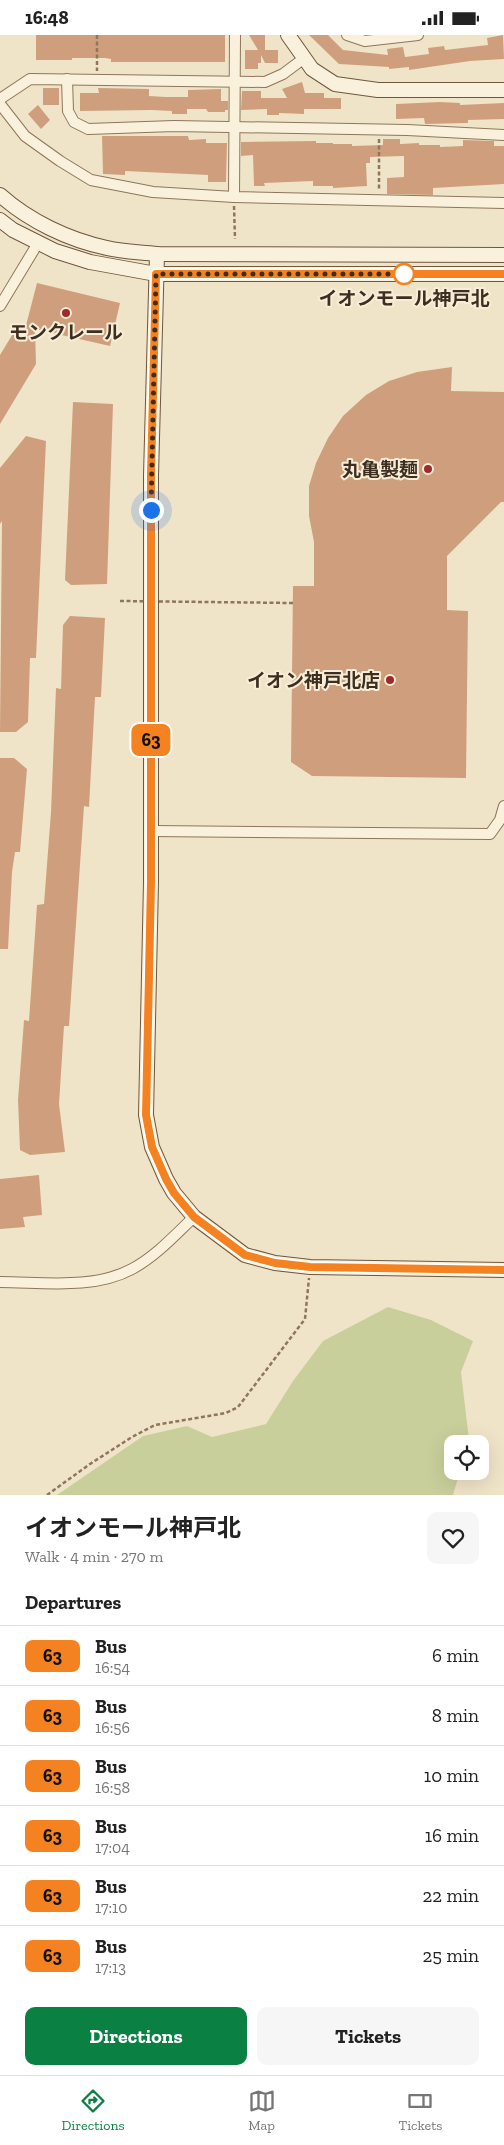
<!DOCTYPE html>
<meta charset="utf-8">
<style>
:root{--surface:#fff;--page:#f6f6f6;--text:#222;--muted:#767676;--line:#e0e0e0;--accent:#0b8043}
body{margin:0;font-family:"Zilla Slab","Noto Sans JP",serif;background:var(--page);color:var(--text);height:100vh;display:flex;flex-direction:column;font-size:19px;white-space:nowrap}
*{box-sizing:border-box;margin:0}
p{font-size:16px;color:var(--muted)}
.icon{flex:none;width:28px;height:28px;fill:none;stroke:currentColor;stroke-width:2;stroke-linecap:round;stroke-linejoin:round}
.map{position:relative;height:1460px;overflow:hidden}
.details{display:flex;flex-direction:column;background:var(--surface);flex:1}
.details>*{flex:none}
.badge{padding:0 10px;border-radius:8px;font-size:18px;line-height:32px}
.controls{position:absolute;left:444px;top:1400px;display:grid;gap:10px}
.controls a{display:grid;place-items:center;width:45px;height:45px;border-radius:10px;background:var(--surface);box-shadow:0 5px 20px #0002;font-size:25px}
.you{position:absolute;width:25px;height:25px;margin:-12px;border:4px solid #fff;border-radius:50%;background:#1a73e8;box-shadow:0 0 0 8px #1a73e833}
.map>.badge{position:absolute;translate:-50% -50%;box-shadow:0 0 0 2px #fff}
h2{padding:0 25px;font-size:19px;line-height:45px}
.round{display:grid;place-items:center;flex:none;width:52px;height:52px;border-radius:10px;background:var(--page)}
.head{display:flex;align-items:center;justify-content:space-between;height:85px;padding:0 25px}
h1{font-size:24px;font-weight:700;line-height:38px}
.action{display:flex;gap:10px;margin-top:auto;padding:10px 25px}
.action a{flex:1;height:58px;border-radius:10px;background:var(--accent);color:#fff;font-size:20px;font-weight:700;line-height:58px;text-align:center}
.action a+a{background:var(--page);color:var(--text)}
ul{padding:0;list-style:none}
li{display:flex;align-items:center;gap:15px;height:60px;padding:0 25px;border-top:1px solid var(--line)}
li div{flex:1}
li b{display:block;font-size:19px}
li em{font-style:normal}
li .badge{min-width:55px;font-weight:700;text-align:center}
.status{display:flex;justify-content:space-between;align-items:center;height:35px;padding:0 25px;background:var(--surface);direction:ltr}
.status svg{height:14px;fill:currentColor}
.menu{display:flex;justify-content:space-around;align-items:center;height:70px;border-top:1px solid var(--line);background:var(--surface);font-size:14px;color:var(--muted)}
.menu a{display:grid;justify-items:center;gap:2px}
.menu .active{color:var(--accent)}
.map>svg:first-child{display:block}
.green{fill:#c9cf9b}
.building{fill:#cf9f7d}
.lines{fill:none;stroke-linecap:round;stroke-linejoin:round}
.street-casing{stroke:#8d765c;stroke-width:12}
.secondary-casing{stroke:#6f573f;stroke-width:16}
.path{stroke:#8d765c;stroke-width:2.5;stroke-dasharray:4 2.5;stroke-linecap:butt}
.street{stroke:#faf1dc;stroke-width:10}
.secondary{stroke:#faf1dc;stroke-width:14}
.path-bridge{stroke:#8d765c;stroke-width:2.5;stroke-dasharray:4 2.5;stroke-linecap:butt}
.line-casing{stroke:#fff;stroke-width:11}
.line{stroke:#f58220;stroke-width:8}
.walk{stroke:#3d2e20;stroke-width:5;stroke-dasharray:0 9}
.stop-dot{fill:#fff;stroke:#f58220;stroke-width:2.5}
.poi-dot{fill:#9e2a2b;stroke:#f7eed8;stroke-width:2}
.labels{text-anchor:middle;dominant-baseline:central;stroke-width:4;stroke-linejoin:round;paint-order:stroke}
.stop-label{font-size:19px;font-weight:bold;fill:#3d2e20;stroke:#f7eed8}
.poi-label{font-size:19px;font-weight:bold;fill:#3d2e20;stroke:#f7eed8;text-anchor:end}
</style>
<div class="status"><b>16:48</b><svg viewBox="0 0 49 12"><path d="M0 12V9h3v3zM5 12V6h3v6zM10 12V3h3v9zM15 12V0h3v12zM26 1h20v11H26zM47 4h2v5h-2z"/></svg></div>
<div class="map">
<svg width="504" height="1460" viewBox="0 0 504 1460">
<rect width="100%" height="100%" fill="#f0e4c8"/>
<path class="green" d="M388 1272 431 1285 473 1306 461 1337 469 1405 468 1409H452V1436H460L453 1460H57L143 1401 187 1391 212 1402 266 1389 293 1346 323 1306Z"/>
<g class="building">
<path d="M36 0H225V27H111V24L105 23H72V25H36Z"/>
<path d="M249 0H265V15H278V28H265L261 20V28H258V34H245V15H258Z"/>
<path d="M309 0H328L343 15 388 20 387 14 403 12 405 22 429 19 428 13 444 11 445 15 488 10 487 3 503 0 504 24 470 26 409 35V32L389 34V32L339 29Z"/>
<path d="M302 47 305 58H324V63H341V74H304V79L279 78V80H267V74L241 75 242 56H261V63H287L282 54Z"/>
<rect x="43" y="53" width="16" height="17"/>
<path d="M98 53 149 54V61L166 62H188V55L221 54V66H228V75H225V77H208L206 74H187V79H172V76L152 75 80 76V58H99Z"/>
<path d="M440 67 460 68V70L504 68V84L468 85V88L425 89 424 83 396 84V69Z"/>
<path d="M38 70 50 85 41 94 28 79Z"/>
<path d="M102 101H188L189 105 206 104V108H227L226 147H208V140L125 136V140L103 139Z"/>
<path d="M383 104H400V109L419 108V110H440V112L463 111V105L494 106V111H504V149L433 153V160L387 159V143L404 142V121L370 122V128H366L367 151 333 153V151H313V146L264 148 265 151H254L253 120 241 121V107L316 106V108H333V109H352V111L383 110Z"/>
<path d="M37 248 120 268 110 311 35 294 36 329 0 389V320L14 297 23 302Z"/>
<path d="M452 332 451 356 504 357V467H501L447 521V575L468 576 466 743 312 741 291 727 293 551H314V507L309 481V451L316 428 328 403 343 381 366 360 389 346 417 337Z"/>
<path d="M73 367 113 369 107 549 71 550 65 545Z"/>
<path d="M26 401 46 406 36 623H30L28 687 16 697H0L2 486 0 489V433Z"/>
<path d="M70 581 105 583 101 662H95L89 772 84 771 69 991H64L59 1069 65 1117 30 1120 20 1115 18 1065 24 985 29 986 37 870 44 869 51 777 56 653 61 654 63 590Z"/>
<path d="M0 723H14L27 734 20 817H15L12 837 8 914H0Z"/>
<path d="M39 1140 42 1180 23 1182 25 1192 0 1194V1144Z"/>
</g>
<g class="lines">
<g class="street-casing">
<g id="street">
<path d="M347 0 365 6 418 0"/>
<path d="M67 44 68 76 74 87 88 94 174 91 407 95 504 100"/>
<path d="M0 64 30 44 265 47 283 39 303 24"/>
<path d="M0 69 25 101 60 126 91 145 153 157 234 162 504 168"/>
<path d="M234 162 235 0"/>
<path d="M0 271 38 208"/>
<path d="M151 796 490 799 500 785 504 771"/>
<path d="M0 1247C42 1247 93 1255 132 1234 156 1221 175 1200 194 1182"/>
</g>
</g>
<g class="secondary-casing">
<g id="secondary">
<path d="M288 0 312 34 335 49 378 55H504"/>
<path d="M0 160C29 186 69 205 107 213 123 217 140 217 157 219L504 220"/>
<path d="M0 185 13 195 55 216 90 227 156 239H504"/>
<path d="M157 219 151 440V847L146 1080 152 1112 166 1144 174 1158 194 1182 245 1220 275 1228 310 1232 504 1235"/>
</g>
</g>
<g class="path">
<path d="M97 0V36"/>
<path d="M379 104V156"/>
<path d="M234 171 235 204"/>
<path d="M47 1460 90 1429 132 1402 155 1390 226 1378 238 1372 305 1284 309 1243"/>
</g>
<use href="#street" class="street"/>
<use href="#secondary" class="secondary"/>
<path class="path-bridge" d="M120 566 293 568"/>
</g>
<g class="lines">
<g class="line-casing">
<path id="line" d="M504 239H156L151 440V847L146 1080 152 1112 166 1144 174 1158 194 1182 245 1220 275 1228 310 1232 504 1235"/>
</g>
<use href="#line" class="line"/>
<path class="walk" d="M151 475 156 239H404"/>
</g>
<circle class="stop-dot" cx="404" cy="239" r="10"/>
<g class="poi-dot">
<circle cx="66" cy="278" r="5"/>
<circle cx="428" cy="434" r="5"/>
<circle cx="390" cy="645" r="5"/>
</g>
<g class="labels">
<g class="stop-label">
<text x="404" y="263">イオンモール神戸北</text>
</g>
<g class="poi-label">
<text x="66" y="297" text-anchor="middle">モンクレール</text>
<text x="418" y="434">丸亀製麺</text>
<text x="380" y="645">イオン神戸北店</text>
</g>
</g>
</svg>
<div class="controls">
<a><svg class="icon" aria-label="locate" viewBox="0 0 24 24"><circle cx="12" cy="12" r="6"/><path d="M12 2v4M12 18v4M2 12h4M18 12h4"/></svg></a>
</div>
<div class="you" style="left:151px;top:475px"></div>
<b class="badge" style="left:151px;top:705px;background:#f58220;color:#111">63</b>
</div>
<section class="details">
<div class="head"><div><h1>イオンモール神戸北</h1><p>Walk · 4 min · 270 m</p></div><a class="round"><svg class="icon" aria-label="heart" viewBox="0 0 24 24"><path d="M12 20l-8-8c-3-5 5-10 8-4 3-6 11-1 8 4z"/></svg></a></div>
<h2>Departures</h2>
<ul>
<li><span class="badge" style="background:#f58220;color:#111">63</span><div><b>Bus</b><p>16:54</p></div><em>6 min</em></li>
<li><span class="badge" style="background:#f58220;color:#111">63</span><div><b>Bus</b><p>16:56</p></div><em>8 min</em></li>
<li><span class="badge" style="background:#f58220;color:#111">63</span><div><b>Bus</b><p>16:58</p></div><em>10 min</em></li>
<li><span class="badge" style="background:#f58220;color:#111">63</span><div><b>Bus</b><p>17:04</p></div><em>16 min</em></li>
<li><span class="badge" style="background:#f58220;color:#111">63</span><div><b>Bus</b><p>17:10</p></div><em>22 min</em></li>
<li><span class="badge" style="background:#f58220;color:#111">63</span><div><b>Bus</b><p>17:13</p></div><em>25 min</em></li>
</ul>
<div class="action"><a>Directions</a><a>Tickets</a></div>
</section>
<nav class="menu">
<a class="active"><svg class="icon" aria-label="directions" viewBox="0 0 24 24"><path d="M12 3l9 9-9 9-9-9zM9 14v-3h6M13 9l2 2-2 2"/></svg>Directions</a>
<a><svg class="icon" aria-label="map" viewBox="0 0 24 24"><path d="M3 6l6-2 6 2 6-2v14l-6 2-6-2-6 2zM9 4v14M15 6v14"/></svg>Map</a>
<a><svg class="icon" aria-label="tickets" viewBox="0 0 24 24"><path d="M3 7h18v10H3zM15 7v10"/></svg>Tickets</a>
</nav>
